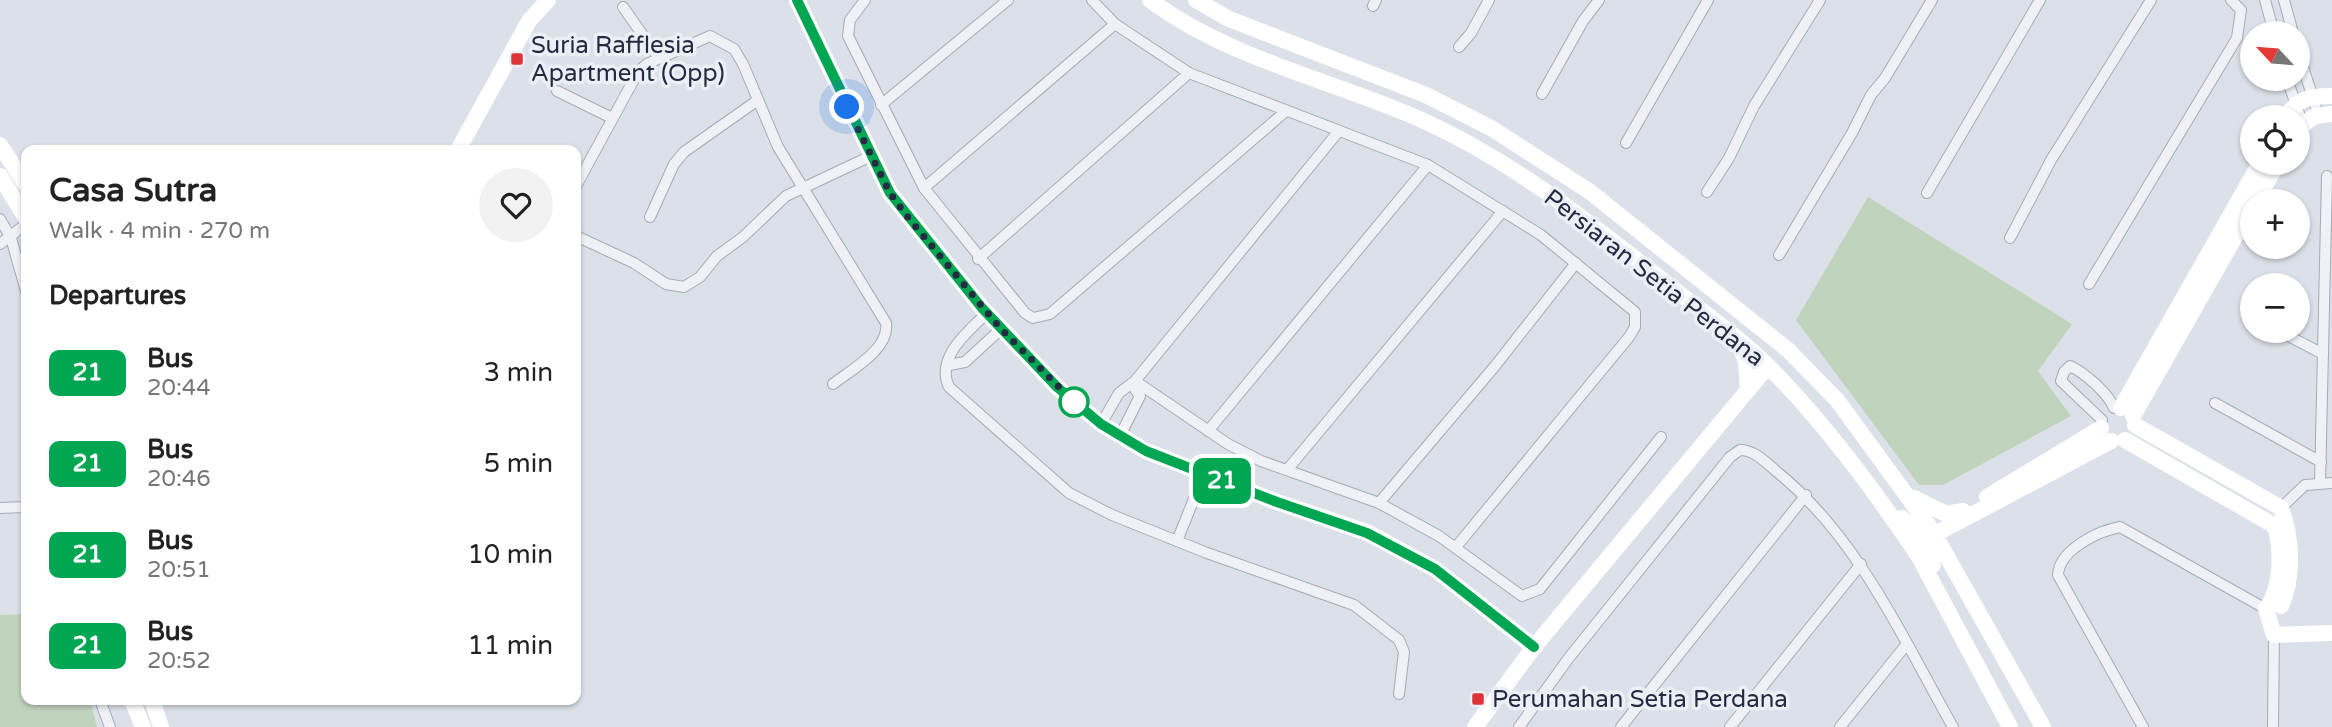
<!DOCTYPE html>
<meta charset="utf-8">
<style>
:root{--surface:#fff;--page:#f2f2f2;--text:#222;--muted:#767676}
body{margin:0;font-family:"Varela Round",sans-serif;background:var(--page);color:var(--text);height:100vh;display:flex;flex-direction:column;font-size:26px;white-space:nowrap}
*{box-sizing:border-box;margin:0}
p{font-size:23px;color:var(--muted)}
.icon{flex:none;width:38px;height:38px;fill:none;stroke:currentColor;stroke-width:2;stroke-linecap:round;stroke-linejoin:round}
.map{position:relative;flex:1;overflow:hidden}
.sheet{position:absolute;left:21px;top:145px;width:560px;height:560px;display:flex;flex-direction:column;background:var(--surface);border-radius:14px;box-shadow:0 2px 5px #0004}
.sheet>*{flex:none}
.badge{padding:0 14px;border-radius:10px;font-size:24px;line-height:46px}
.needle{width:46px;rotate:296deg}
.tools{position:absolute;left:2240px;top:21px;display:grid;gap:14px}
.tools a{display:grid;place-items:center;width:70px;height:70px;border-radius:50%;background:var(--surface);box-shadow:0 2px 5px #0004;font-size:35px}
.you{position:absolute;width:35px;height:35px;margin:-18px;border:5px solid #fff;border-radius:50%;background:#1a73e8;box-shadow:0 0 0 10px #1a73e833}
.map>.badge{position:absolute;translate:-50% -50%;box-shadow:0 0 0 4px #fff}
h2{padding:0 28px;font-size:26px;line-height:63px}
.round{display:grid;place-items:center;flex:none;width:74px;height:74px;border-radius:37px;background:var(--page)}
.overview{display:flex;align-items:center;justify-content:space-between;height:119px;padding:0 28px}
h1{font-size:33px;font-weight:800;line-height:52px}
ul{padding:0;list-style:none}
li{display:flex;align-items:center;gap:21px;height:91px;padding:0 28px}
li div{flex:1}
li b{display:block;font-size:26px}
li em{font-style:normal}
li .badge{min-width:77px;font-weight:700;text-align:center}
.map>svg:first-child{display:block}
.green{fill:#c0d3bd}
.lines{fill:none;stroke-linecap:round;stroke-linejoin:round}
.street-casing{stroke:#a5aab6;stroke-width:12}
.street{stroke:#f0f1f6;stroke-width:10}
.secondary{stroke:#fff;stroke-width:16}
.line-casing{stroke:#fff;stroke-width:16}
.line{stroke:#00a651;stroke-width:10}
.walk{stroke:#242b40;stroke-width:7;stroke-dasharray:0 12.6}
.poi-dot{fill:#dc3338;stroke:#eceff6;stroke-width:2.5}
.stop-dot{fill:#fff;stroke:#00a651;stroke-width:3.5}
.labels{text-anchor:middle;dominant-baseline:central;stroke-width:7;stroke-linejoin:round;paint-order:stroke}
.poi-label{font-size:24px;fill:#242b40;stroke:#eceff6;text-anchor:start}
.street-label{font-size:24px;fill:#242b40;stroke:#eceff6}
</style>
<div class="map">
<svg width="2332" height="727" viewBox="0 0 2332 727">
<rect width="100%" height="100%" fill="#dce0e8"/>
<g class="green">
<path d="M1868 197 2072 324 2038 371 2071 416 1943 485H1919L1796 320Z"/>
<path d="M26 614V700H90L97 727H0V615Z"/>
</g>
<g class="lines">
<g class="street-casing">
<g id="street">
<path d="M865 0 850 20 848 36 924 188 1025 313 1033 318 1050 314 1286 111"/>
<path d="M1092 0 1115 24 1189 73 1428 165 1541 235 1635 312V327L1629 337 1456 547"/>
<path d="M2265 0 2274 33"/>
<path d="M2284 0 2293 33"/>
<path d="M1373 6 1376 0"/>
<path d="M623 7 659 58"/>
<path d="M1459 47 1471 33 1489 0"/>
<path d="M2298 51 2318 114"/>
<path d="M2287 79 2302 122"/>
<path d="M557 91 612 118"/>
<path d="M1542 94 1583 21 1599 0"/>
<path d="M881 105 1008 0"/>
<path d="M1626 143 1708 0"/>
<path d="M576 186 638 72 647 64 710 36 734 49 743 64 778 147 886 323C890 349 851 370 833 384"/>
<path d="M924 188 1115 24"/>
<path d="M1707 192 1729 158 1754 106 1820 0"/>
<path d="M1927 193 2040 0"/>
<path d="M650 217 674 164 684 152 758 100"/>
<path d="M0 219 11 238 26 291"/>
<path d="M576 236 634 263 666 284 684 287 700 277 717 256 743 237 786 196 871 156"/>
<path d="M2010 238 2051 160 2151 0"/>
<path d="M0 244 26 224"/>
<path d="M1779 255 1852 133 1871 95 1885 78 1932 0"/>
<path d="M978 259 1189 73"/>
<path d="M2089 284 2237 38 2241 10 2231 0"/>
<path d="M987 313C968 331 935 358 949 387L1069 493 1112 515 1207 553 1354 605 1399 640 1404 652 1399 694"/>
<path d="M2251 316 2252 317"/>
<path d="M2279 331 2323 354"/>
<path d="M949 365 965 362 1001 329"/>
<path d="M1135 381 1338 132"/>
<path d="M2215 403 2321 462"/>
<path d="M2102 420 2061 381 2064 372 2070 366C2085 373 2108 393 2114 408"/>
<path d="M1101 424 1119 393 1135 381 1228 444 1261 461 1379 503 1439 536 1522 596 1540 589 1661 437"/>
<path d="M1208 431 1428 165"/>
<path d="M1120 436 1140 396 1132 385"/>
<path d="M1287 470 1503 211"/>
<path d="M2320 483 2327 176"/>
<path d="M1379 503 1495 366 1576 263"/>
<path d="M0 508 26 507"/>
<path d="M2281 508 2305 485 2332 483"/>
<path d="M1177 541 1204 474"/>
<path d="M100 700 110 727"/>
<path d="M1519 727 1568 659 1730 457 1740 450C1755 450 1765 462 1776 471 1858 537 1902 637 1953 727"/>
<path d="M1621 727 1806 495"/>
<path d="M1730 727 1861 564"/>
<path d="M1840 727 1906 645"/>
<path d="M2143 727 2058 575C2059 550 2098 531 2120 527L2266 609"/>
<path d="M2273 727 2274 635"/>
</g>
</g>
<use href="#street" class="street"/>
<g class="secondary">
<path d="M797 0 890 193 982 308 1057 387 1101 424 1146 451 1277 502 1367 532 1435 569 1534 647"/>
<path d="M1150 0C1228 58 1327 79 1415 117 1507 157 1588 221 1666 283 1700 310 1738 336 1768 366 1825 423 1875 491 1919 557L2010 727"/>
<path d="M1196 0 1229 19 1426 95 1491 128 1589 191 1788 350 1837 400 1932 530 2043 727"/>
<path d="M2286 117C2297 98 2311 96 2332 96"/>
<path d="M2298 128 2315 116 2332 114"/>
<path d="M0 145 26 185"/>
<path d="M458 150 529 21 548 0"/>
<path d="M0 176 26 218"/>
<path d="M2256 201 2278 163"/>
<path d="M1739 344 1746 362 1748 389"/>
<path d="M2121 408 2260 163"/>
<path d="M2133 416 2252 207"/>
<path d="M2135 425 2281 508C2292 537 2294 578 2281 606"/>
<path d="M2125 440 2275 526C2282 552 2282 588 2266 609L2274 635 2332 633"/>
<path d="M1987 497 2101 428"/>
<path d="M1914 498 1946 514 1963 511"/>
<path d="M1902 518 1925 539 1933 565"/>
<path d="M1928 538 2111 441"/>
<path d="M132 700 143 727"/>
<path d="M152 700 161 727"/>
<path d="M1475 727 1534 647 1768 366"/>
</g>
</g>
<g class="lines">
<g class="line-casing">
<path id="line" d="M797 0 890 193 982 308 1057 387 1101 424 1146 451 1277 502 1367 533 1435 569 1534 647"/>
</g>
<use href="#line" class="line"/>
<path class="walk" d="M847 107 890 193 906 215 1001 329 1074 402"/>
</g>
<g class="poi-dot">
<rect x="510" y="52" width="14" height="14" rx="3.5"/>
<rect x="1471" y="692" width="14" height="14" rx="3.5"/>
</g>
<circle class="stop-dot" cx="1074" cy="402" r="14"/>
<g class="labels">
<g class="poi-label">
<text x="531" y="45">Suria Rafflesia<tspan x="531" dy="28">Apartment (Opp)</tspan></text>
<text x="1492" y="699">Perumahan Setia Perdana</text>
</g>
<g class="street-label">
<text transform="translate(1654 278) rotate(38)">Persiaran Setia Perdana</text>
</g>
</g>
</svg>
<div class="tools">
<a><svg class="needle" viewBox="-14 -14 28 28"><path d="M0-13l5 13h-10z" fill="#e53935"/><path d="M0 13l5-13h-10z" fill="#767676"/></svg></a>
<a><svg class="icon" aria-label="locate" viewBox="0 0 24 24"><circle cx="12" cy="12" r="6"/><path d="M12 2v4M12 18v4M2 12h4M18 12h4"/></svg></a>
<a>+</a>
<a>−</a>
</div>
<div class="you" style="left:847px;top:107px"></div>
<b class="badge" style="left:1222px;top:481px;background:#00a651;color:#fff">21</b>
<section class="sheet">
<div class="overview"><div><h1>Casa Sutra</h1><p>Walk · 4 min · 270 m</p></div><a class="round"><svg class="icon" aria-label="heart" viewBox="0 0 24 24"><path d="M12 20l-8-8c-3-5 5-10 8-4 3-6 11-1 8 4z"/></svg></a></div>
<h2>Departures</h2>
<ul>
<li><span class="badge" style="background:#00a651;color:#fff">21</span><div><b>Bus</b><p>20:44</p></div><em>3 min</em></li>
<li><span class="badge" style="background:#00a651;color:#fff">21</span><div><b>Bus</b><p>20:46</p></div><em>5 min</em></li>
<li><span class="badge" style="background:#00a651;color:#fff">21</span><div><b>Bus</b><p>20:51</p></div><em>10 min</em></li>
<li><span class="badge" style="background:#00a651;color:#fff">21</span><div><b>Bus</b><p>20:52</p></div><em>11 min</em></li>
</ul>
</section>
</div>
